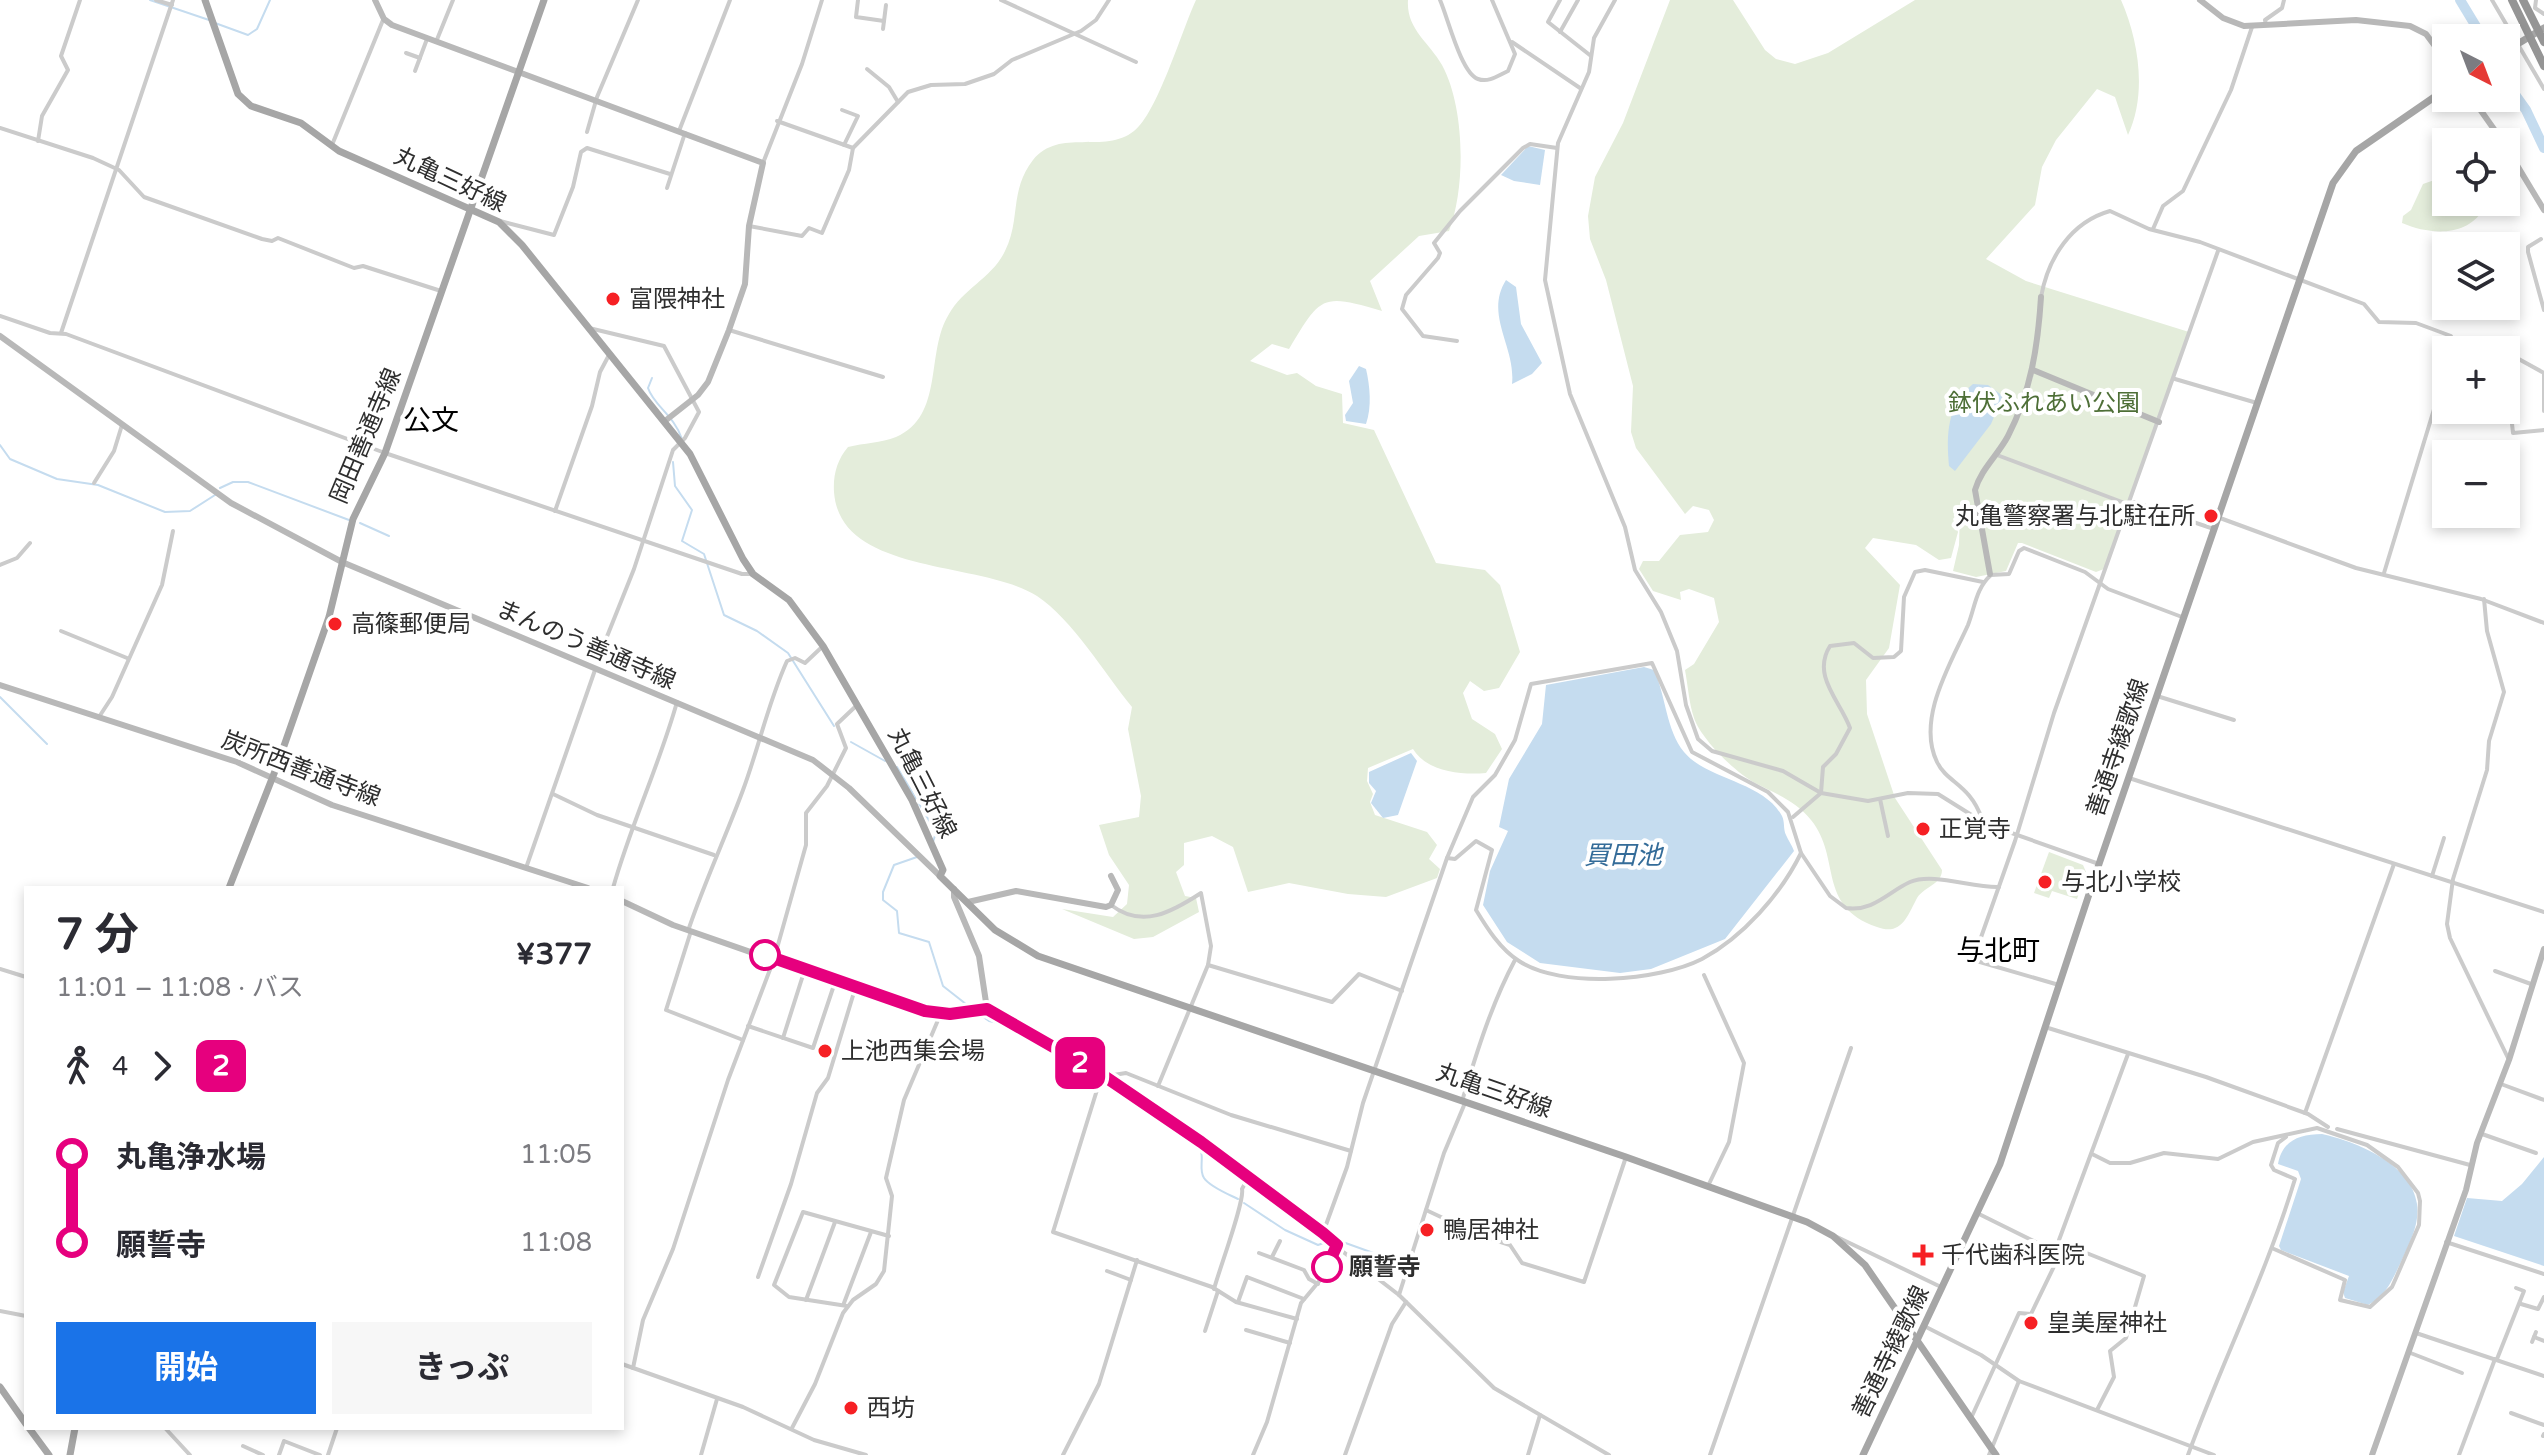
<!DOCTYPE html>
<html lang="ja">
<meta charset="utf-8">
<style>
:root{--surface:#fff;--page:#f7f7f7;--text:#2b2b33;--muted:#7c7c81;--accent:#1a73e8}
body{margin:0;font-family:"Varela Round","Noto Sans JP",sans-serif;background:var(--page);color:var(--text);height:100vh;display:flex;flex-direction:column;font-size:30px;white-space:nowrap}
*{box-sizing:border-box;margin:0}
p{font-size:26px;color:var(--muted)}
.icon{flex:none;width:44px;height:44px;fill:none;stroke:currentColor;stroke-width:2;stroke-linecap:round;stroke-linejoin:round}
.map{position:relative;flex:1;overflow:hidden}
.details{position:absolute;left:24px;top:886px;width:600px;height:544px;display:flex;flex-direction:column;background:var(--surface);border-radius:0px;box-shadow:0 4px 12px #0003}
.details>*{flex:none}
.badge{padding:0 16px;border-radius:12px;font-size:28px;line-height:52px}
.needle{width:52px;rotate:138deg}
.buttons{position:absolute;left:2432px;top:24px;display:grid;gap:16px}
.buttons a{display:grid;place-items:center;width:88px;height:88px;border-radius:0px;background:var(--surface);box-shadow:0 4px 12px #0003;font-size:40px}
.map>.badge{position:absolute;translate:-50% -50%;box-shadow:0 0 0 4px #fff}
.legs{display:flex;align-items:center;gap:12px;height:88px;padding:0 32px;font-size:26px}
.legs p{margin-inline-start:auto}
.headline{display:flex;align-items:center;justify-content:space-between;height:136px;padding:0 32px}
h1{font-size:44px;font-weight:700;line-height:60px}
.cta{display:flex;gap:16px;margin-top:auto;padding:16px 32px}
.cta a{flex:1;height:92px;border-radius:0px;background:var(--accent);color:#fff;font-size:32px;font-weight:700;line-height:92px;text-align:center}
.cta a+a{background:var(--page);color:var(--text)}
ul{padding:0 32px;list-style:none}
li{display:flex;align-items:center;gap:28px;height:88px;font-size:30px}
li i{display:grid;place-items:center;width:12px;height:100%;margin:0 10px;background:currentColor}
li i::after{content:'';width:20px;height:20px;margin:-10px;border:6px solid;border-radius:50%;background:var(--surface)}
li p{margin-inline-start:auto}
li:first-child i{background:linear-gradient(#0000 50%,currentColor 0)}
li:last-child i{background:linear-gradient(currentColor 50%,#0000 0)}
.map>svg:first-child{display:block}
.green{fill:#e4eddb}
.water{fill:#c5dcef}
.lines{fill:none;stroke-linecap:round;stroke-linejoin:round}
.stream{stroke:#c5dcef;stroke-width:2}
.river{stroke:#c5dcef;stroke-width:10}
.street{stroke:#cbcbcb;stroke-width:4}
.secondary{stroke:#b8b8b8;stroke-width:6}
.primary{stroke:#a6a6a6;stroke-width:7}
.highway{stroke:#959595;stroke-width:8}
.line-1-casing{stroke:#fff;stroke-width:18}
.line-1{stroke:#e6007e;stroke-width:12}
.poi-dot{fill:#f62024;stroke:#fff;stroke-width:3}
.stop-1-dot{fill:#fff;stroke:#e6007e;stroke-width:4}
.labels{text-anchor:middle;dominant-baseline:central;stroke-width:8;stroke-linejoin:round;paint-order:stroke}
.street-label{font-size:24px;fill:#2e2e2e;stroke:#fff}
.poi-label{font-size:24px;fill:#2e2e2e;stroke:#fff;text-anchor:start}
.park-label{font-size:24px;fill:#4e6f37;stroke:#fff}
.stop-label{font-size:24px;font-weight:bold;fill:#2e2e2e;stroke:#fff;text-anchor:start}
.water-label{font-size:26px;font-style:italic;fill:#346c99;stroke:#fff}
.quarter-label{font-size:28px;fill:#000;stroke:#fff}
</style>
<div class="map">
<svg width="2544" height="1455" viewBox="0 0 2544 1455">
<rect width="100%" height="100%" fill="#fff"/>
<g class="green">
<path d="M1196 0H1408C1406 29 1429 42 1442 65 1465 107 1466 187 1449 231L1419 236 1370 281 1382 311C1321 293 1321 296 1289 349L1272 344 1250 361 1287 375 1297 373 1316 386 1342 394 1343 423 1374 430 1436 563 1485 570 1500 585 1520 652 1499 688 1484 691 1470 681 1463 693 1472 719 1495 734 1502 749 1486 773C1461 775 1427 772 1413 749L1368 768 1367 781 1373 794 1370 802 1375 815 1427 832 1437 845 1429 859 1440 869 1437 878 1386 897 1348 894 1289 883 1248 892 1233 847 1212 836 1184 843V865L1176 872 1185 896 1196 898 1199 912 1153 937 1134 939 1062 909 1113 917 1127 904 1129 885 1109 855 1099 825 1139 817 1141 796 1128 729 1132 707C1105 674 1072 619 1037 596 981 560 840 576 834 492 833 475 837 460 848 447 864 443 881 443 896 437 945 416 925 352 949 314 963 289 993 277 1005 251 1021 219 1009 191 1033 160 1060 127 1104 155 1134 131 1157 114 1182 30 1196 0Z"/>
<path d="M1670 0H1733L1765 50 1776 59 1795 64 1828 53 1915 0H2121C2139 41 2147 94 2128 135L2115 97 2097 89 2056 140 2042 167 2035 205 1986 259 2026 281 2189 332 2104 569 2096 572 2022 543H2018L2006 571 1976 577 1953 571 1959 545 1960 510 1953 519 1958 532 1951 558 1939 560 1916 545 1873 538 1865 548 1900 585 1889 648 1866 680 1867 714 1895 798 1942 870C1942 885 1922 887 1916 900 1907 917 1901 936 1877 927 1816 906 1842 858 1811 820 1797 802 1775 793 1755 783 1736 773 1701 739 1694 718 1689 703 1688 686 1685 670L1694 664 1719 622 1714 598 1689 589 1680 592 1681 600 1653 591 1639 569 1643 561H1659L1680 535 1708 532 1714 520 1709 510 1693 506 1685 514 1636 448 1631 432 1633 386 1606 280 1590 239 1588 216 1595 177 1623 123Z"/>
<path d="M2446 176V202H2482L2483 210C2466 237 2430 235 2402 223L2403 216 2411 210 2423 184Z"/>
<path d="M2049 852 2083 865 2086 872 2077 899 2052 891 2049 898 2034 893Z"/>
</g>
<g class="water">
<path d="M1528 146 1545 150 1540 185 1514 181 1501 175Z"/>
<path d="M1506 280 1516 287 1521 324 1542 363 1532 374 1512 384C1516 347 1484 315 1506 280Z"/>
<path d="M1359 366 1366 369C1370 386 1372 407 1366 424L1346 421 1345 415 1353 403 1349 381Z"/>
<path d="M1973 384 1988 385 2003 396 1991 424 1955 471 1949 466C1946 434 1947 405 1973 384Z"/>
<path d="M1644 667 1654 670C1666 696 1666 730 1684 752 1707 780 1763 781 1782 816 1785 822 1783 829 1786 835 1788 840 1792 845 1794 851L1725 939 1651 969 1620 973 1540 963 1507 942 1483 905 1490 871 1508 831 1499 827 1509 779 1542 724 1546 685Z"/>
<path d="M1411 753 1417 761 1398 815 1383 818 1371 803 1376 791 1369 783V772Z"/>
<path d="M2322 1134C2355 1141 2412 1164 2417 1204 2420 1224 2409 1244 2401 1262 2392 1280 2387 1295 2368 1305L2345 1298 2343 1292 2349 1276 2281 1250 2279 1246 2301 1179 2298 1171 2278 1164C2282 1141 2299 1134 2322 1134Z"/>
<path d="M2544 1157V1266L2454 1236 2467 1198 2502 1201 2522 1184Z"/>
</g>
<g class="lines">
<g class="stream">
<path d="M150 0 209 20"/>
<path d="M215 23 248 35 257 29 270 0"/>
<path d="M652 378 648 388C654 406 674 415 682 439"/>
<path d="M0 445 10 459 57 479 98 485 165 512 190 511 215 495"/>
<path d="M673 462 675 486 692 510 682 541 704 554 724 615 757 631 788 653 834 726"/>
<path d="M220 488 233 482H248L349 520"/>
<path d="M360 523 389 536"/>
<path d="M0 697 47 744"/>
<path d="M851 742 885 761"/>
<path d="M897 767 936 832 933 842"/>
<path d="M917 857 894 865 883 892V900L897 911 899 933 929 942 943 986 971 1008"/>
<path d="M976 1012 989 1021 1008 1025 1083 1066"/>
<path d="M1136 1100 1157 1114"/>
<path d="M1195 1140C1208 1155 1197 1167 1204 1178 1210 1187 1228 1194 1238 1199"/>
<path d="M1244 1203 1285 1230 1318 1245 1329 1241"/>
<path d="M1340 1241 1404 1264"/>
</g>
<g class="river">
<path d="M2460 0 2483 38"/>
<path d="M2506 82 2526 110 2544 148"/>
</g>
<g class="street">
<path d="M156 0 172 5"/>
<path d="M858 0 856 17 884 21"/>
<path d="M1001 0 1136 62"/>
<path d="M1440 0C1448 18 1461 73 1478 79 1489 83 1499 75 1508 71L1515 54 1492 0"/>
<path d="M1560 0 1548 22 1591 56"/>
<path d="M1615 0 1594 38 1589 72 1558 143 1545 280 1570 394 1625 527 1635 570 1661 612 1677 651 1686 705 1698 739 1712 751 1783 771 1821 793 1868 801 1908 793 1938 794 1986 824 2099 864"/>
<path d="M2492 0 2544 89"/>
<path d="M2536 0 2535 8 2544 14"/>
<path d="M2266 25 2265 20 2282 8 2284 0"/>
<path d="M883 29 886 5"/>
<path d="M1560 32 1578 0"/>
<path d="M436 42 453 0"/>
<path d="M1512 42 1580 88"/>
<path d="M406 53 420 58"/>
<path d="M867 69 889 87 898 102"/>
<path d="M415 71 427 39"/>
<path d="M842 110 858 116 844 145"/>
<path d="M777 121 853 148"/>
<path d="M0 128 93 158 119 170 144 197 262 239 272 241 278 238 354 268 363 266 441 291"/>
<path d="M679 131 730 0"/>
<path d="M587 132 597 97 638 0"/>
<path d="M38 141 42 116 68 70 61 56 80 0"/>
<path d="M332 145 383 20"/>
<path d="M763 163 802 64 822 0"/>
<path d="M667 188 685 133"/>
<path d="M500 221 554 235 573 187 581 152 587 148 670 174"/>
<path d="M749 226 802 236 809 228 822 233 849 170 853 148 908 92 931 85 965 84 994 74 1012 60 1081 31 1096 20 1109 0"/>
<path d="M2153 229 2163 206 2183 191 2231 90 2252 27"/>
<path d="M2541 239 2528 247V252L2544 310"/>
<path d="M2041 297C2048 258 2071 222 2110 211L2149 229 2200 242 2364 304 2379 322 2416 323 2451 336V350"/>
<path d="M0 316 50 333 66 334 385 453 742 574H753"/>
<path d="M589 328 664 346 699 412 685 438 673 450 634 569 598 659"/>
<path d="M729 330 883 377"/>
<path d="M61 333 173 0"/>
<path d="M1457 341 1423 336 1402 309 1406 295 1438 258 1440 253 1434 243 1460 211 1523 148 1530 144 1557 148"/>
<path d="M2492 343 2503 350"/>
<path d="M2506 352 2544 373"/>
<path d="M2512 356 2506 368 2513 433 2544 430"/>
<path d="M2544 374V411"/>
<path d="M2175 379 2257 403"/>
<path d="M1997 455 2130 505 2134 502 2214 529"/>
<path d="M94 483 114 451 122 425"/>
<path d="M555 511 592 406 600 372 609 355"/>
<path d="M2220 518 2356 568 2481 599 2544 623"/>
<path d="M0 565 17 558 30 543"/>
<path d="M2384 573 2446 370"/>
<path d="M1991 575 2009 574 2019 551 2024 548 2085 572 2108 589 2182 617"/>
<path d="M2484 599 2487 631 2504 692 2489 741 2487 770 2453 879 2447 924 2450 938 2508 1058"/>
<path d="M61 631 127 658"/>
<path d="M2157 696 2234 720"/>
<path d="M99 717 112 697 162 585 173 531"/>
<path d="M2129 778 2544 912"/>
<path d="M553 794 597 815 714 855"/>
<path d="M1880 799 1888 836"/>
<path d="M1793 817 1821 793 1823 767 1836 754 1850 728C1841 702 1811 676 1830 646L1854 643 1873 658 1894 657 1901 651 1904 597 1915 572 1925 570 1983 582"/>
<path d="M1982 819C1970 784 1947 783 1937 762 1916 719 1951 663 1968 625 1975 607 1976 588 1991 575"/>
<path d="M1447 858 1455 859 1476 841 1492 850 1476 910C1487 928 1500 949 1519 961 1561 989 1659 981 1702 959 1743 937 1781 894 1801 853"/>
<path d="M526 868 595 670"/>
<path d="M2432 876 2444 838"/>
<path d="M613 888C631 824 659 766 677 702"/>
<path d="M1111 905C1142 929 1172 912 1201 893L1211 946 1208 965 1158 1086"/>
<path d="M689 928C705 881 726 836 743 790 759 747 768 703 787 661L795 658 805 663 823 646"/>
<path d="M691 931 666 1010 743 1040"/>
<path d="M1208 965 1332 1002 1359 974 1402 991"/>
<path d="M0 969 26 977"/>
<path d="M2495 971 2531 984"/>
<path d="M1704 975 1744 1063 1729 1142 1708 1186"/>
<path d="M2059 985 1973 960 2015 841 2054 713 2218 251"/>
<path d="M987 1009 1104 1076 1201 1142 1399 1295 1494 1388 1609 1455"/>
<path d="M748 1026 813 1048 835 982"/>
<path d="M2045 1027 2206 1077 2308 1114 2328 1127"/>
<path d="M783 1038 804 972"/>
<path d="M2501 1084 2544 1100"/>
<path d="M2305 1113 2394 864"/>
<path d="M2337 1129 2470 1165"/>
<path d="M2482 1134 2536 1153"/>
<path d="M2092 1154 2110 1163H2130L2164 1153 2218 1159 2253 1142 2317 1128 2367 1145 2398 1167 2418 1193 2420 1201 2419 1225 2396 1278 2392 1287 2370 1307 2340 1300 2345 1280 2274 1249"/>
<path d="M1426 1210 1479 1235 1510 1245 1522 1263 1584 1282 1626 1157"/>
<path d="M1979 1214 2060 1254 2084 1252 2144 1276 2126 1338 2110 1351 2114 1377 2097 1410"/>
<path d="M1323 1233 1347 1167 1363 1103 1447 858 1473 797 1495 775 1515 740 1531 684 1652 663 1692 752 1768 792 1788 812 1801 853 1830 896 1846 908C1873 912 1888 892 1910 882 1933 872 1972 888 1999 887"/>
<path d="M1835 1236 1941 1287"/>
<path d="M2446 1242 2544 1274"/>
<path d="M1259 1253 1304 1270 1309 1279 1318 1284"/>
<path d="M1272 1257 1280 1241"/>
<path d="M1107 1271 1131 1280"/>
<path d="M758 1277 791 1184 817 1093 828 1078 855 989"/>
<path d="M1214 1289C1219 1270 1245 1201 1242 1189L1248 1178"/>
<path d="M1399 1295 1444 1153 1465 1103 1463 1098C1477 1051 1492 1003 1515 960"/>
<path d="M806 1300 835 1222"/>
<path d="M1238 1302 1247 1277 1304 1299"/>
<path d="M844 1303 871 1232"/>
<path d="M2521 1304 2538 1309 2544 1297"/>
<path d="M847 1306 789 1297 774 1285 803 1212 889 1236"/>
<path d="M0 1311 26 1316"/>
<path d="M1297 1319 1236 1302 1212 1287 1053 1232 1101 1077 1126 1073 1231 1115 1351 1151"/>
<path d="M1926 1327 1981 1355 2019 1381 2214 1455"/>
<path d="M1246 1330 1290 1343"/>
<path d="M1205 1331 1218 1291"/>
<path d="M2416 1333 2544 1376"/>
<path d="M2534 1337 2544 1341"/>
<path d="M2532 1342 2536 1332"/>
<path d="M2408 1352 2462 1373"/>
<path d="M2497 1359 2524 1291 2516 1288"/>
<path d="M622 1364 743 1407 814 1440 866 1455"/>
<path d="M633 1368 643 1320 673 1249 728 1080 774 959 806 845V813L827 786 846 748 837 724 856 706"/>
<path d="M2511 1413 2544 1425"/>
<path d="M1972 1416 2019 1313 2031 1314 2060 1254 2059 1240 2128 1054"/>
<path d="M165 1428 190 1455"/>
<path d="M792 1428 815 1384 843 1313 853 1300 876 1284 884 1271 892 1196 886 1178 904 1100 941 1013"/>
<path d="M2543 1436 2544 1434"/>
<path d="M243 1446 263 1455"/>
<path d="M279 1455 284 1441 320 1455"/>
<path d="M328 1455 337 1428"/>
<path d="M701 1455 717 1399"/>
<path d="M1063 1455 1099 1384 1137 1260"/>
<path d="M1253 1455 1267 1422 1301 1303 1321 1279 1337 1245"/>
<path d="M1345 1455 1392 1324 1406 1302"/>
<path d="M1528 1455 1540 1415"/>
<path d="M1710 1455 1851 1048"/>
<path d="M1989 1455 2019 1381"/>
<path d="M2188 1455C2222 1362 2266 1275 2295 1179L2274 1170 2271 1165 2278 1143 2286 1137"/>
<path d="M2459 1455 2495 1359"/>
</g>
<g class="secondary">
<path d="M375 0 384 19 392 25 763 163 749 226 745 284 729 330 708 382 698 395 665 421"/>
<path d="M2200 0 2223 18 2244 26 2356 20 2410 26 2426 34 2446 61"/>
<path d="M2472 98 2503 142"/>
<path d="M2506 147 2544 210"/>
<path d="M0 336 231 503 342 562 813 760 849 788 940 876"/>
<path d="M2033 370 2159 422"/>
<path d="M1990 574 1975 490C1981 469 1998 455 2008 436 2031 392 2038 345 2041 297"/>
<path d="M0 685 237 762 332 805 588 888"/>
<path d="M622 901 673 925 902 1005 941 1013 987 1009 979 956 954 897V889"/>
<path d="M968 902 1016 891 1106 907 1111 905 1118 890 1111 876"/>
<path d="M2372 1455 2466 1190 2477 1143 2509 1060 2544 949"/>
</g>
<g class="primary">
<path d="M205 0 238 94 251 106 301 123 339 151 499 222 522 245 690 454 743 559 753 574 789 600 823 646 912 800 943 870 940 876 995 930 1038 956 1626 1157 1807 1222 1833 1236 1865 1265 1996 1455"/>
<path d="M2506 51 2544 28"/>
<path d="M229 888 277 766 329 617 353 519 385 453 544 0"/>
<path d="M0 1387 26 1424"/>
<path d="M29 1428 49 1455"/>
<path d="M70 1455 75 1428"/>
<path d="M1863 1455 2000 1164 2099 864 2333 183 2356 151 2446 89"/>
</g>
<g class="highway">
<path d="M2512 0 2544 66"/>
<path d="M2523 0 2544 42"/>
</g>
</g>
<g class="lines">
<g class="line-1-casing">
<path id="line-1" d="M765 955 925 1011 950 1014 987 1009 1104 1076 1201 1142 1323 1233 1337 1245 1327 1267"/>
</g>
<use href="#line-1" class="line-1"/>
</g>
<g class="poi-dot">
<circle cx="613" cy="299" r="8"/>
<circle cx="2211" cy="516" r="8"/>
<circle cx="335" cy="624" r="8"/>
<circle cx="1923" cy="829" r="8"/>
<circle cx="2045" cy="882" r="8"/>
<circle cx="825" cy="1051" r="8"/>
<circle cx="1427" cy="1230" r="8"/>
<path d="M1919 1243h8v8h8v8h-8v8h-8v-8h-8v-8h8z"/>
<circle cx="2031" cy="1323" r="8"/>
<circle cx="851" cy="1408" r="8"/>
</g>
<g class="stop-1-dot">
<circle cx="765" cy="955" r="14"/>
<circle cx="1327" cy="1267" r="14"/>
</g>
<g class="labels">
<g class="street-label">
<text transform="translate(450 180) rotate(25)">丸亀三好線</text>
<text transform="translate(366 436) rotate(-67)">岡田善通寺線</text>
<text transform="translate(586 645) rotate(23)">まんのう善通寺線</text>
<text transform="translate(2118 748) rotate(-71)">善通寺綾歌線</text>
<text transform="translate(301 769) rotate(21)">炭所西善通寺線</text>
<text transform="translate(922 783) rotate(63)">丸亀三好線</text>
<text transform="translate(1494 1091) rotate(19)">丸亀三好線</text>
<text transform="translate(1891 1352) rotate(-64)">善通寺綾歌線</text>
</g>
<g class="poi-label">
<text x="629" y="299">富隈神社</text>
<text x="2195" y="516" text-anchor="end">丸亀警察署与北駐在所</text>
<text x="351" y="624">高篠郵便局</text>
<text x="1939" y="829">正覚寺</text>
<text x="2061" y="882">与北小学校</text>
<text x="841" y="1051">上池西集会場</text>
<text x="1443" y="1230">鴨居神社</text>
<text x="1941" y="1255">千代歯科医院</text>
<text x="2047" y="1323">皇美屋神社</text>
<text x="867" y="1408">西坊</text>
</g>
<g class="park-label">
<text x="2044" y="403">鉢伏ふれあい公園</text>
</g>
<g class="stop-label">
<text x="1349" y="1267">願誓寺</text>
</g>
<g class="water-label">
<text x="1623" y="855">買田池</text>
</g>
<g class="quarter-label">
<text x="431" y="421">公文</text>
<text x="1998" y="951">与北町</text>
</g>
</g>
</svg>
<div class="buttons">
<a><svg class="needle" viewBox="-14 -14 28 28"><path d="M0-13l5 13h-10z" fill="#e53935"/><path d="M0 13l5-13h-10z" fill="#7c7c81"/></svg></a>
<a><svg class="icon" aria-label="locate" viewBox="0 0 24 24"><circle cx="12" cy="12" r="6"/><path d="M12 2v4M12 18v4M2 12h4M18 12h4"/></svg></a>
<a><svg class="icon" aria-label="layers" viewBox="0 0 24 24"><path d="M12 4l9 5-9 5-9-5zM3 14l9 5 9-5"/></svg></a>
<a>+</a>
<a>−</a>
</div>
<b class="badge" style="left:1080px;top:1063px;background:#e6007e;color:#fff">2</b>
<section class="details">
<div class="headline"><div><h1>7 分</h1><p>11:01 – 11:08 · バス</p></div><b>¥377</b></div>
<div class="legs"><svg class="icon" aria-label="walk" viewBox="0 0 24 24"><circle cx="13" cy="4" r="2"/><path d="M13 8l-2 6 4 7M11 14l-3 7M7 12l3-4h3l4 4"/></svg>4<svg class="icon" aria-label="forward" viewBox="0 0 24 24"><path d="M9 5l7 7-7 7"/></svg><b class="badge" style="background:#e6007e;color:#fff">2</b></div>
<ul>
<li><i style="color:#e6007e"></i><b>丸亀浄水場</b><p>11:05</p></li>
<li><i style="color:#e6007e"></i><b>願誓寺</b><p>11:08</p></li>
</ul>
<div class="cta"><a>開始</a><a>きっぷ</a></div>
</section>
</div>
